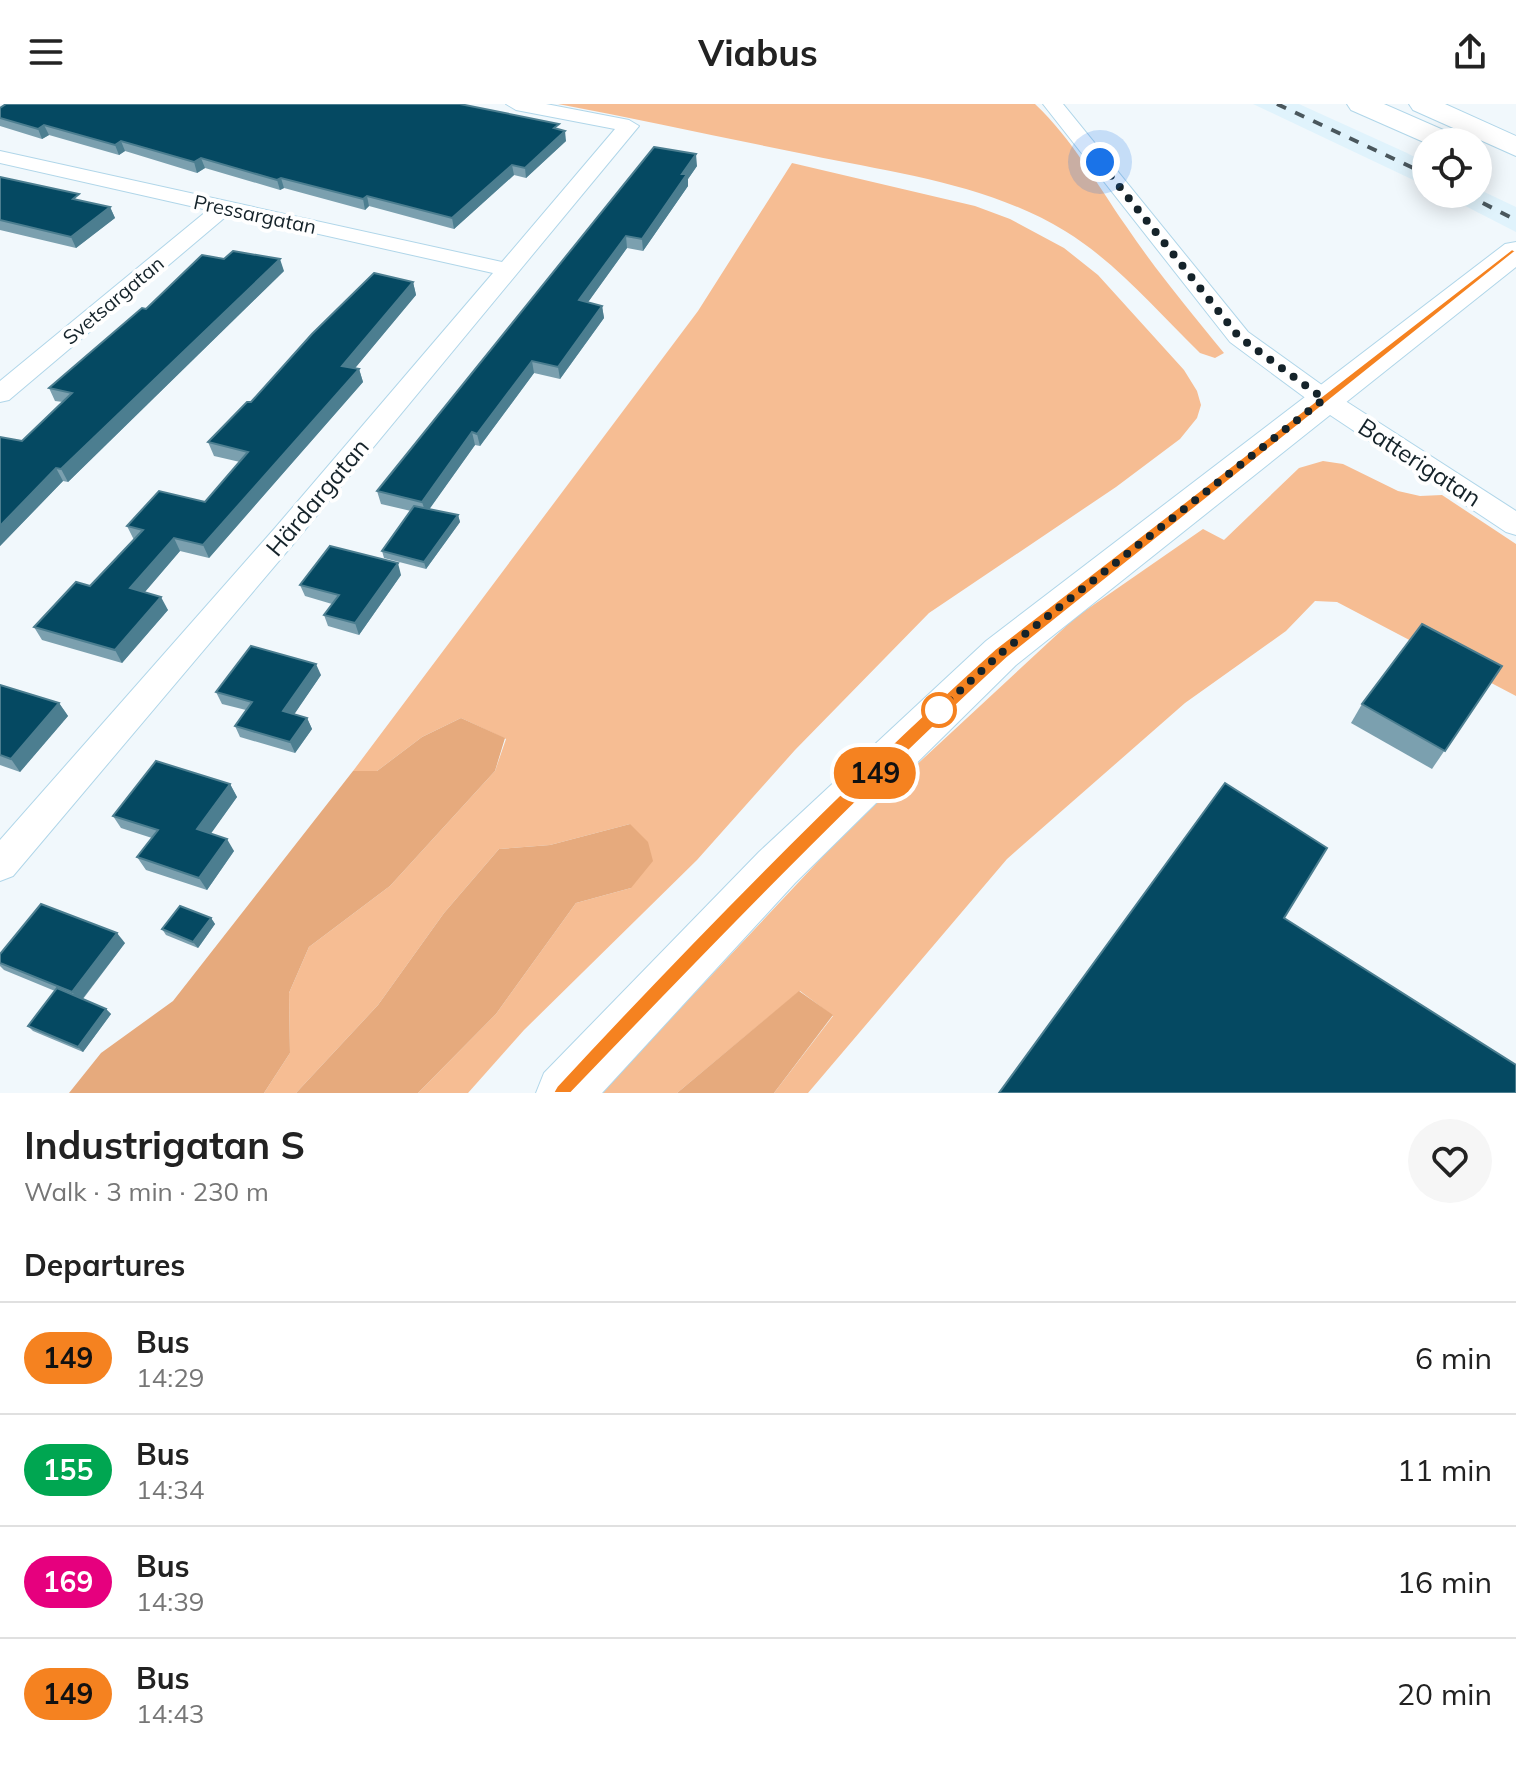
<!DOCTYPE html>
<meta charset="utf-8">
<style>
:root{--surface:#fff;--page:#f6f6f6;--text:#222;--muted:#767676;--line:#e0e0e0}
body{margin:0;font-family:Mulish,sans-serif;background:var(--page);color:var(--text);height:100vh;display:flex;flex-direction:column;font-size:30px;white-space:nowrap}
*{box-sizing:border-box;margin:0}
p{font-size:26px;color:var(--muted)}
.icon{flex:none;width:44px;height:44px;fill:none;stroke:currentColor;stroke-width:2;stroke-linecap:round;stroke-linejoin:round}
.map{position:relative;height:989px;overflow:hidden}
.sheet{display:flex;flex-direction:column;background:var(--surface);flex:1}
.sheet>*{flex:none}
.badge{padding:0 16px;border-radius:26px;font-size:28px;line-height:52px}
.tools{position:absolute;left:1412px;top:24px;display:grid;gap:16px}
.tools a{display:grid;place-items:center;width:80px;height:80px;border-radius:50%;background:var(--surface);box-shadow:0 4px 20px #0003;font-size:40px}
.you{position:absolute;width:40px;height:40px;margin:-20px;border:6px solid #fff;border-radius:50%;background:#1a73e8;box-shadow:0 0 0 12px #1a73e833}
.map>.badge{position:absolute;translate:-50% -50%;box-shadow:0 0 0 4px #fff}
h2{padding:0 24px;font-size:30px;line-height:72px}
.round{display:grid;place-items:center;flex:none;width:84px;height:84px;border-radius:42px;background:var(--page)}
.head{display:flex;align-items:center;justify-content:space-between;height:136px;padding:0 24px}
h1{font-size:38px;font-weight:700;line-height:60px}
ul{padding:0;list-style:none}
li{display:flex;align-items:center;gap:24px;height:112px;padding:0 24px;border-top:2px solid var(--line)}
li div{flex:1}
li b{display:block;font-size:30px}
li em{font-style:normal}
li .badge{min-width:88px;font-weight:700;text-align:center}
header{display:flex;justify-content:space-between;align-items:center;height:104px;padding:0 24px;background:var(--surface);font-size:36px;font-weight:700}
.map>svg:first-child{display:block}
.built{fill:#e0f3fc}
.green{fill:#f6bd93}
.forest{fill:#e6aa7d}
.lines{fill:none;stroke-linecap:round;stroke-linejoin:round}
.street-casing{stroke:#b0d6e9;stroke-width:2}
.secondary-casing{stroke:#b0d6e9;stroke-width:2}
.street{fill:#fff;fill-rule:evenodd}
.secondary{fill:#fff;fill-rule:evenodd}
.rail{stroke:#4a575d;stroke-width:4;stroke-dasharray:10 10;stroke-linecap:butt}
.wall{fill:#7ba0af}
.shaded-wall{fill:#4c7e90}
.building{fill:#054962;stroke:#4c7e90;stroke-width:2}
.line{fill:#f58220;stroke:#fff;stroke-width:2}
.walk{stroke:#15232a;stroke-width:8;stroke-dasharray:0 14.4}
.stop-dot{fill:#fff;stroke:#f58220;stroke-width:4}
.labels{text-anchor:middle;dominant-baseline:central;stroke-width:8;stroke-linejoin:round;paint-order:stroke}
.far-street-label{font-size:20px;fill:#15232a;stroke:#fff}
.street-label{font-size:24px;fill:#15232a;stroke:#fff}
</style>
<header><svg class="icon" aria-label="menu" viewBox="0 0 24 24"><path d="M4 6h16M4 12h16M4 18h16"/></svg>Viabus<svg class="icon" aria-label="share" viewBox="0 0 24 24"><path d="M12 15V3M7 8l5-5 5 5M5 13v7h14v-7"/></svg></header>
<div class="map">
<svg width="1516" height="989" viewBox="0 0 1516 989">
<rect width="100%" height="100%" fill="#f1f8fc"/>
<g class="built">
<path d="M1253 0H1299L1407 49 1426 59V82Z"/>
<path d="M1478 85 1516 103V128L1442 90H1478Z"/>
</g>
<g class="green">
<path d="M558 0H1035C1073 36 1096 79 1126 122 1157 168 1189 206 1224 249L1215 254 1200 249C1156 206 1117 159 1065 127 988 80 895 69 809 51 725 34 642 16 558 0Z"/>
<path d="M792 59 975 102 1010 115 1064 144 1098 171 1184 266 1197 287 1201 301 1197 314 1180 335 1116 383 929 509 795 646 697 756 524 926 468 989H418L496 910 576 799 631 784 630 720 550 741 499 745 444 809 378 901 296 989H264L290 949 289 889 309 843 390 782 495 667 506 635 461 614 422 633 377 667H353L698 207Z"/>
<path d="M1323 357 1343 360 1398 387 1420 392 1442 391 1516 440V592L1337 498 1315 497 1286 527 1185 599 1007 755 808 989H774L833 912 800 887 677 989H601L857 716 1076 513 1203 425 1224 436 1299 364Z"/>
</g>
<g class="forest">
<path d="M461 614 505 634 495 667 390 782 309 843 289 889 290 949 264 989H69L101 949 173 897 353 667H377L422 633Z"/>
<path d="M630 720 648 738 653 757 631 784 576 799 496 910 418 989H296L378 901 444 809 499 745 550 741Z"/>
<path d="M799 887 833 911 774 989H677Z"/>
</g>
<g class="lines">
<g class="street-casing">
<g id="street">
<path d="M506 0H546L629 16 639 22 295 438 13 772 0 777V736L275 424 493 169 229 110 9 296 0 298V277L208 106 0 59V47L502 158 615 25 516 6Z"/>
<path d="M1043 0H1063L1248 228 1333 289 1516 407V431L1506 428 1315 301 1230 238Z"/>
</g>
</g>
<g class="secondary-casing">
<g id="secondary">
<path d="M1347 0H1384L1457 32 1461 38 1426 39 1351 6Z"/>
<path d="M1409 0H1445L1516 32V52L1413 6Z"/>
<path d="M1516 138V163L1016 561 795 779 602 989H536L544 969 759 748 986 537 1505 140Z"/>
</g>
</g>
<use href="#street" class="street"/>
<use href="#secondary" class="secondary"/>
<g class="rail">
<path d="M1277 0 1426 70"/>
<path d="M1465 90 1516 116"/>
</g>
</g>
<g class="wall">
<path d="M0 4 559 25 566 37 526 74 514 71 454 125 369 102 365 106 284 84 280 86 205 64 197 69 125 47 119 51 49 31 42 35 0 22Z"/>
<path d="M654 43 697 62 688 75V82L643 147 627 144 588 198 602 202 604 214 560 275 534 269 480 342 475 341 429 405 458 411 460 418 426 465 384 454 382 447 411 407 381 400 377 387Z"/>
<path d="M0 73 82 97 110 103 115 114 76 144 0 126Z"/>
<path d="M284 167 68 378 63 377 0 442V333L22 337 63 298 55 297 49 284 146 205Z"/>
<path d="M413 178 416 191 355 264 359 265 363 278 209 454 180 447 145 488 168 506 122 559 42 536 34 523 90 482 134 436 127 422 205 398 240 358 214 352 208 338 251 298Z"/>
<path d="M401 471 359 531 328 522 324 511 332 500 305 492 300 481Z"/>
<path d="M1502 562 1432 665 1351 619 1362 600Z"/>
<path d="M321 571 294 610 307 614 312 625 295 649 240 633 235 622 246 606 222 600 216 588Z"/>
<path d="M0 581 59 599 68 612 20 668 0 661Z"/>
<path d="M230 680 237 693 210 730 234 747 207 786 146 766 137 753 152 734 121 724 113 712Z"/>
<path d="M211 814 215 820 198 844 166 831 162 825Z"/>
<path d="M125 839 83 895 106 905 111 910 83 948 33 927 28 922 55 887 4 866 0 862V850Z"/>
</g>
<g class="shaded-wall">
<path d="M44 21 49 31 42 35 38 25Z"/>
<path d="M565 27 566 37 526 74 525 64Z"/>
<path d="M121 37 125 47 119 51 115 41Z"/>
<path d="M696 50 697 62 688 75V82L643 147 642 135 682 70Z"/>
<path d="M201 54 205 64 197 69 194 58Z"/>
<path d="M512 61 514 71 454 125 452 114Z"/>
<path d="M281 74 284 84 280 86 277 76Z"/>
<path d="M367 92 369 102 365 106 363 95Z"/>
<path d="M110 103 115 114 76 144 71 133Z"/>
<path d="M626 132 627 144 581 208 579 196Z"/>
<path d="M280 155 284 167 68 378 61 365Z"/>
<path d="M413 178 416 191 346 275 342 262Z"/>
<path d="M602 202 604 214 560 275 558 263Z"/>
<path d="M532 257 534 269 480 342 477 330Z"/>
<path d="M359 265 363 278 209 454 203 441Z"/>
<path d="M472 328 475 341 426 410 422 398Z"/>
<path d="M56 364 63 377 0 442V422Z"/>
<path d="M458 411 460 418 426 465 424 458Z"/>
<path d="M174 434 180 447 137 497 130 484Z"/>
<path d="M398 459 401 471 359 531 355 519Z"/>
<path d="M161 493 168 506 122 559 115 546Z"/>
<path d="M316 560 321 571 289 618 283 607Z"/>
<path d="M59 599 68 612 20 668 11 655Z"/>
<path d="M307 614 312 625 295 649 290 638Z"/>
<path d="M230 680 237 693 205 738 197 725Z"/>
<path d="M227 735 234 747 207 786 199 774Z"/>
<path d="M211 814 215 820 198 844 193 838Z"/>
<path d="M117 829 125 839 80 898 72 888Z"/>
<path d="M106 905 111 910 83 948 78 943Z"/>
</g>
<g class="building">
<path d="M6 0H460L559 20 554 24 565 27 525 64 512 61 452 114 367 92 363 95 281 74 277 76 201 54 194 58 121 37 115 41 44 21 38 25 0 14V4Z"/>
<path d="M654 43 696 50 682 70H687L642 135 626 132 579 196 602 202 558 263 532 257 477 330 472 328 422 398 377 387Z"/>
<path d="M0 73 79 90 73 95 110 103 71 133 0 116Z"/>
<path d="M233 147 280 155 61 365 56 364 0 422V333L22 337 72 289 49 284 142 204 146 205 202 151 224 155Z"/>
<path d="M374 169 413 178 342 262 359 265 203 441 174 434 130 484 161 493 115 546 34 523 76 478 90 482 143 426 127 422 159 387 205 398 248 348 208 338 247 298H251L312 230Z"/>
<path d="M414 402 458 411 424 458 382 447Z"/>
<path d="M330 442 398 459 355 519 324 511 339 491 300 481Z"/>
<path d="M1422 520 1502 562 1445 647 1362 600Z"/>
<path d="M251 542 316 560 283 607 307 614 290 638 235 622 252 598 216 588Z"/>
<path d="M0 581 59 599 11 655 0 651Z"/>
<path d="M156 657 230 680 197 725 227 735 199 774 137 753 158 726 113 712Z"/>
<path d="M1225 679 1327 744 1284 814 1516 961V989H999Z"/>
<path d="M41 800 117 829 72 888 0 859V850Z"/>
<path d="M180 802 211 814 193 838 162 825Z"/>
<path d="M57 884 106 905 78 943 28 922Z"/>
</g>
<path class="line" d="M1512 145 1516 147 1007 554C855 694 711 843 571 989H553L557 982C697 831 842 683 995 545Z"/>
<g class="lines">
<path class="walk" d="M939 606 1001 549 1324 295 1239 233 1100 58"/>
</g>
<circle class="stop-dot" cx="939" cy="606" r="16"/>
<g class="labels">
<g class="far-street-label">
<text transform="translate(255 110) rotate(12)">Pressargatan</text>
<text transform="translate(113 196) rotate(-40)">Svetsargatan</text>
</g>
<g class="street-label">
<text transform="translate(1420 358) rotate(33)">Batterigatan</text>
<text transform="translate(317 393) rotate(-50)">Härdargatan</text>
</g>
</g>
</svg>
<div class="tools">
<a><svg class="icon" aria-label="locate" viewBox="0 0 24 24"><circle cx="12" cy="12" r="6"/><path d="M12 2v4M12 18v4M2 12h4M18 12h4"/></svg></a>
</div>
<div class="you" style="left:1100px;top:58px"></div>
<b class="badge" style="left:875px;top:669px;background:#f58220;color:#111">149</b>
</div>
<section class="sheet">
<div class="head"><div><h1>Industrigatan S</h1><p>Walk · 3 min · 230 m</p></div><a class="round"><svg class="icon" aria-label="heart" viewBox="0 0 24 24"><path d="M12 20l-8-8c-3-5 5-10 8-4 3-6 11-1 8 4z"/></svg></a></div>
<h2>Departures</h2>
<ul>
<li><span class="badge" style="background:#f58220;color:#111">149</span><div><b>Bus</b><p>14:29</p></div><em>6 min</em></li>
<li><span class="badge" style="background:#00a651;color:#fff">155</span><div><b>Bus</b><p>14:34</p></div><em>11 min</em></li>
<li><span class="badge" style="background:#e6007e;color:#fff">169</span><div><b>Bus</b><p>14:39</p></div><em>16 min</em></li>
<li><span class="badge" style="background:#f58220;color:#111">149</span><div><b>Bus</b><p>14:43</p></div><em>20 min</em></li>
</ul>
</section>
